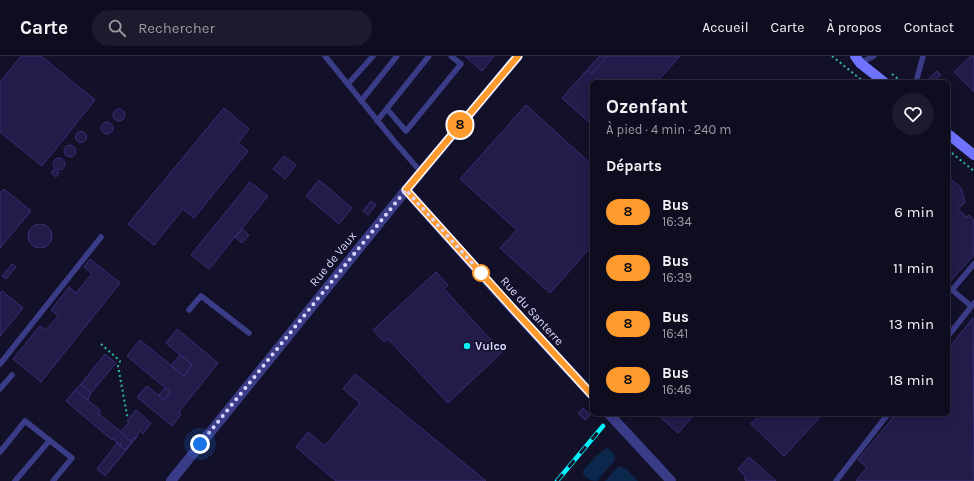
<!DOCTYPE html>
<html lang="fr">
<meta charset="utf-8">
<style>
:root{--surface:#0e0c1f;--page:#1c1a2c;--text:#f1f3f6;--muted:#9b9ba4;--line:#2e2c3d}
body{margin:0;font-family:Karla,sans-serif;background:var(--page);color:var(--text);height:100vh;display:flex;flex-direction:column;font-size:15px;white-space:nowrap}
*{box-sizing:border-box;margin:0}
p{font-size:13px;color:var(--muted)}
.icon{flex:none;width:22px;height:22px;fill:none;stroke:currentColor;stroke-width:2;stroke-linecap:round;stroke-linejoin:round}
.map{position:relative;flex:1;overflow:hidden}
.details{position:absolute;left:590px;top:24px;width:360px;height:336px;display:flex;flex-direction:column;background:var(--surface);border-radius:6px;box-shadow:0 2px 10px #0003,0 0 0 1px var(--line)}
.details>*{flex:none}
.badge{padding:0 8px;border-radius:13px;font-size:14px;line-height:26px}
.you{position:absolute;width:20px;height:20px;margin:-10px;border:3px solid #fff;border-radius:50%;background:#1a73e8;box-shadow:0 0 0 6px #1a73e833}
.map>.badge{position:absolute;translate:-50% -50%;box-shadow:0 0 0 2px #fff}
h2{padding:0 16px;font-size:15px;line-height:36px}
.round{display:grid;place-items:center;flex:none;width:42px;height:42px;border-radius:21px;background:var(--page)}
.headline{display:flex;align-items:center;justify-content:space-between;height:68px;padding:0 16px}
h1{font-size:19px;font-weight:700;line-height:30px}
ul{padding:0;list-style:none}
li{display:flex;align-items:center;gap:12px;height:56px;padding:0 16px}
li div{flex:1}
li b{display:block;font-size:15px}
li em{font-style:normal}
li .badge{min-width:44px;font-weight:700;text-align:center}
header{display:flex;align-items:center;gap:24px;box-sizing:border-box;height:56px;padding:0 20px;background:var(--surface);border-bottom:1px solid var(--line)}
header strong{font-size:19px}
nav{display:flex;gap:22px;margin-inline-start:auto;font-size:14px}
.search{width:280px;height:36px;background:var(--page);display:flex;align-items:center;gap:10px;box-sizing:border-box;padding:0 14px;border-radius:22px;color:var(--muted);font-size:15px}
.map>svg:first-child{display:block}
.water{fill:#0c274c}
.building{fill:#231c4a;stroke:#382e76}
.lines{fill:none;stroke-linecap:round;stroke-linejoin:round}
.path{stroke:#2fbcac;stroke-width:2;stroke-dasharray:2 3;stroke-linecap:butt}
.service{stroke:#3b3c88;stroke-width:5.5}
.minor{stroke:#3b3c88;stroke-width:10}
.secondary{stroke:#6f73ff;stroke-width:10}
.rail-casing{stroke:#04f3ff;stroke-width:4.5}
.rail{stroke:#131029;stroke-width:3;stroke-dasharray:9;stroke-linecap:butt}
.line-casing{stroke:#fff;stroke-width:9}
.line{stroke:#fe9a2e;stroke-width:6}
.walk{stroke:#dad8ff;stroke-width:4;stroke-dasharray:0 7.2}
.stop-dot{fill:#fff;stroke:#fe9a2e;stroke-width:2}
.poi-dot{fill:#04f3ff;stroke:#131029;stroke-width:1.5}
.labels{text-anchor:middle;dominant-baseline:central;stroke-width:3;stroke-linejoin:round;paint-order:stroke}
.street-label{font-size:12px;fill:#dad8ff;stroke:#131029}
.poi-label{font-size:12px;font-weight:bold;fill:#dad8ff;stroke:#131029;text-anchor:start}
</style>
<header>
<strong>Carte</strong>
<div class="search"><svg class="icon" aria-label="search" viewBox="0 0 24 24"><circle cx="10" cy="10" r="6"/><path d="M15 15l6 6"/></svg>Rechercher</div>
<nav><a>Accueil</a><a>Carte</a><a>À propos</a><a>Contact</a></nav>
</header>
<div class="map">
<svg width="974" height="425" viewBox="0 0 974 425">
<rect width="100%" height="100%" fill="#131029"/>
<g class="water">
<path d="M607 392C613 395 614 398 615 404L597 425C589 425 586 422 582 416L595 401Z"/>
<path d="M619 410 626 413 638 425H605Z"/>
</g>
<g class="building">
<path d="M21 0H41L95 44 42 110 0 76V26Z"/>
<path d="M465 0H494L482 15Z"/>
<path d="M600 0H608L592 18 587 14Z"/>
<path d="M608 0H680L657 26H592V69L562 42 587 14 592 18Z"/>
<path d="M971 0H974V36L954 16Z"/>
<path d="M937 15 941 19 933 26 929 22Z"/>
<path d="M526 49 592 109V190L550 237 500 192 517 174 460 123Z"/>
<path d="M224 52 249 73 238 87 248 95 194 162 183 153 154 189 128 168Z"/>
<circle cx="119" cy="59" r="6"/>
<circle cx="107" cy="72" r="6"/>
<circle cx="81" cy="81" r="5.5"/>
<circle cx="70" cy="95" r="6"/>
<path d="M284 100 296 109 285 123 273 113Z"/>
<circle cx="59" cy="108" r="6"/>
<path d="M54 113 59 117 56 121 51 117Z"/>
<path d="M948 122H950L961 132 965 146 958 153 966 161 969 159 974 164V199L948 228Z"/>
<path d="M319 124 352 152 339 168 306 140Z"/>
<path d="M250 126 268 140 209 213 191 199Z"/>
<path d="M4 133 31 155 0 192V137Z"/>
<path d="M371 145 376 149 368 159 363 155Z"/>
<circle cx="40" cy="180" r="12"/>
<path d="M242 173 249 179 242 187 235 181Z"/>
<path d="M90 203 120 227 41 326 13 303 40 270 46 274 58 260 51 254 69 231 76 237 92 218 84 211Z"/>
<path d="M12 208 16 211 6 223 2 220Z"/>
<path d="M436 216 448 229 444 233 502 296 448 347 388 283 384 286 373 274Z"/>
<path d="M2 235 23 252 0 280V237Z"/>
<path d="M973 262 974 425H856L867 411 858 404 896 358H948V293Z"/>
<path d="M177 273 218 307 179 356 181 358 172 370 137 341 147 330 164 344 170 336 127 300 140 284 184 320 192 309 166 287Z"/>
<path d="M105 298 116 307 91 337 81 328Z"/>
<path d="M180 299 192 309 184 320 171 309Z"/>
<path d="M355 318 486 425H336L296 391 308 376 325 390 360 347 343 333Z"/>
<path d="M81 328 91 337 88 344 75 334Z"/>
<path d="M165 332 170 336 164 344 159 339Z"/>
<path d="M75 334 100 354 99 358 126 380V381L131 386 125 394 119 389 121 387 120 389 114 384 115 382H114L112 384 66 345Z"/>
<path d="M583 352 590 359 585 364 578 357Z"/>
<path d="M136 354 151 367 143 378 140 375 137 379 138 380 136 382 135 381 131 386 121 376 129 366 127 365Z"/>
<path d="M657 358H695L678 377Z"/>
<path d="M760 358H823L784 400 751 368Z"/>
<path d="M135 381 136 382 105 420 97 413 117 387 120 389 121 387 119 389 125 394Z"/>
<path d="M749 401 776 425H746L744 423 746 421 738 413Z"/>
</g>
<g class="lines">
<g class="path">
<path d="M832 0 864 26"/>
<path d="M892 18 902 26"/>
<path d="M948 94 974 115"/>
<path d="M101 288 120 305 118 310 127 359 130 361"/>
</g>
<g class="service">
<path d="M325 0 394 85 421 116"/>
<path d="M860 7 874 0"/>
<path d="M916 26 923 0"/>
<path d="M348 28 373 0"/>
<path d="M361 45 397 0"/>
<path d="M387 53 406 75 461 8 451 0"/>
<path d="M377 65 429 0"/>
<path d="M971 250 952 234 974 208"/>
<path d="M189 254 201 240 249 277"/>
<path d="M948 280 974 247"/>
<path d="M0 308 101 181"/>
<path d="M0 333 12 319"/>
<path d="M0 396 25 365 72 402 53 425"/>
<path d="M15 425 50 384"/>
<path d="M836 425 888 358"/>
</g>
<g class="minor">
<path d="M406 134 506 246 592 339"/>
<path d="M609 358 671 425"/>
<path d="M171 425 406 134 518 0"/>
</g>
<g class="secondary">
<path d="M855 0 860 7 884 26"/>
<path d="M948 78 974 99"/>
</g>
<g class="rail-casing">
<path id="rail" d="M557 425 603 370"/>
</g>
<use href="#rail" class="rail"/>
</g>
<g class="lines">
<g class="line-casing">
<path id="line" d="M518 0 406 134 516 256 592 339"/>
</g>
<use href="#line" class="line"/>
<path class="walk" d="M200 388 406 134 481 217"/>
</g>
<circle class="stop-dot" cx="481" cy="217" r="8"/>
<circle class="poi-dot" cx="467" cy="290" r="4"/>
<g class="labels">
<g class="street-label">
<text transform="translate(333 203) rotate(-51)">Rue de Vaux</text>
<text transform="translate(532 255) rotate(48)">Rue du Santerre</text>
</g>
<g class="poi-label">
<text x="475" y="290">Vulco</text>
</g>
</g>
</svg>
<div class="you" style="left:200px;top:388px"></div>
<b class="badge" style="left:460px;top:69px;background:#fe9a2e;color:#111">8</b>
<section class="details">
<div class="headline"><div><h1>Ozenfant</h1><p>À pied · 4 min · 240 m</p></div><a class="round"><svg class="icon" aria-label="heart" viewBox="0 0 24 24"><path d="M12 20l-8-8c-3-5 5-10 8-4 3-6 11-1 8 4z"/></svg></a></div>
<h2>Départs</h2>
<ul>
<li><span class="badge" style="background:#fe9a2e;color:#111">8</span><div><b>Bus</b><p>16:34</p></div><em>6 min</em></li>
<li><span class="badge" style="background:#fe9a2e;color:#111">8</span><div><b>Bus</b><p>16:39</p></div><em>11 min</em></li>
<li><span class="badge" style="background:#fe9a2e;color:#111">8</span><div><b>Bus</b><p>16:41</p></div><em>13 min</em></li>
<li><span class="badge" style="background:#fe9a2e;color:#111">8</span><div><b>Bus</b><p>16:46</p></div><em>18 min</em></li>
</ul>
</section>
</div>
